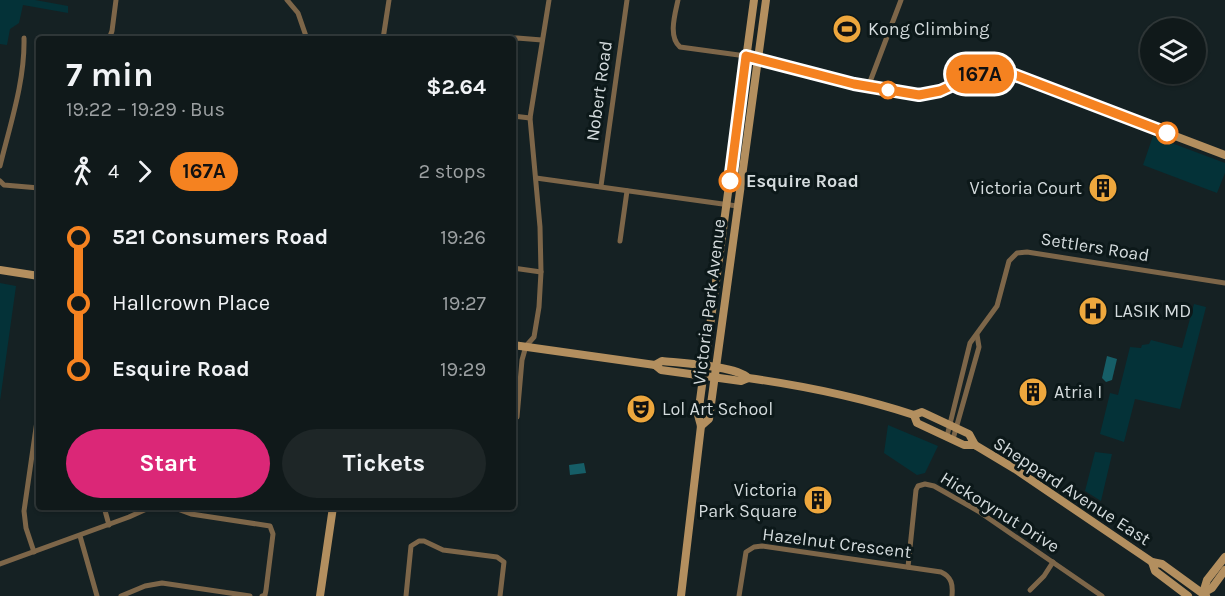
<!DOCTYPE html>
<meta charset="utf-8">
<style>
:root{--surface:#10191a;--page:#1e2627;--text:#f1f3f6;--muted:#9ca0a2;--line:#303839;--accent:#db2777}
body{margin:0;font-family:Karla,sans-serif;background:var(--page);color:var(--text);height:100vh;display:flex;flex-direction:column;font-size:22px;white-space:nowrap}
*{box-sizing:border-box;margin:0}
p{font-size:20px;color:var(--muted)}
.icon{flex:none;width:33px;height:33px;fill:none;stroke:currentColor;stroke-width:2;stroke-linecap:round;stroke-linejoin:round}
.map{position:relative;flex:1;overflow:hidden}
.sheet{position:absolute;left:36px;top:36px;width:480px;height:474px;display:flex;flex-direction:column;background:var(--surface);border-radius:6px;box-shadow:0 2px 4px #0004,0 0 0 2px var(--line)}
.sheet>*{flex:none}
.badge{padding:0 12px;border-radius:20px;font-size:21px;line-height:39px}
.tools{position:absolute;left:1140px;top:18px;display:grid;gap:12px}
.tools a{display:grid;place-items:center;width:66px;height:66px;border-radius:50%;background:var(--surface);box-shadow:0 2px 4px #0004,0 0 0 2px var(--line);font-size:30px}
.map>.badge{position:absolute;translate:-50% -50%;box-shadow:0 0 0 3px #fff}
.legs{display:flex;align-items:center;gap:9px;height:66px;padding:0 30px;font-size:20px}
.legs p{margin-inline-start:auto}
.summary{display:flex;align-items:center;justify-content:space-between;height:102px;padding:0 30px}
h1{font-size:33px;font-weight:700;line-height:45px}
.cta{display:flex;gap:12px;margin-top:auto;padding:12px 30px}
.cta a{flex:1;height:69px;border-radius:36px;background:var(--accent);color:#fff;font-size:24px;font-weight:700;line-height:69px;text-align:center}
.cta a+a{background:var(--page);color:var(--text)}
ul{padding:0 30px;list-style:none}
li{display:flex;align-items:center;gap:21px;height:66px;font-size:22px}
li i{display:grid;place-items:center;width:9px;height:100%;margin:0 8px;background:currentColor}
li i::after{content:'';width:15px;height:15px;margin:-8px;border:4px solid;border-radius:50%;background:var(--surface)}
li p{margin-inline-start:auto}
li:first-child i{background:linear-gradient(#0000 50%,currentColor 0)}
li:last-child i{background:linear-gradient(currentColor 50%,#0000 0)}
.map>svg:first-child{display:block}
.green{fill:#043238}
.water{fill:#165e67}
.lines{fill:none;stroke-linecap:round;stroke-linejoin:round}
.street{stroke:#7d6649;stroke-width:5}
.secondary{stroke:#b38f5f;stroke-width:8}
.line-1-casing{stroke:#fff;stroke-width:14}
.line-1{stroke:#f58220;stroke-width:9}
.stop-1-dot{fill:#fff;stroke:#f58220;stroke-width:3}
.labels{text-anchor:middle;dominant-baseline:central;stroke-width:6;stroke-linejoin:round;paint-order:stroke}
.poi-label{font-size:18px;fill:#d4dbdd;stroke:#0c1819;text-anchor:start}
.street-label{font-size:18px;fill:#d4dbdd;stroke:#0c1819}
.stop-label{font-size:18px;font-weight:bold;fill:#d4dbdd;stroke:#0c1819;text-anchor:start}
</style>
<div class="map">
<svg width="1225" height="596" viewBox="0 0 1225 596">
<rect width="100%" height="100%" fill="#152123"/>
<g class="green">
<path d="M0 0H35L68 6V13L23 5 19 23 10 29 7 45 0 44Z"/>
<path d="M1153 136 1225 163V173L1217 193 1143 165Z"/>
<path d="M0 283 16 286 0 401Z"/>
<path d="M1194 304 1206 307 1180 409 1135 399 1124 442 1100 434 1110 393 1118 395 1130 347 1141 348 1142 345 1149 344 1151 340 1182 348Z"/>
<path d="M888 425 938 446 925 473 917 475 884 453Z"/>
<path d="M1095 452 1112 454 1101 501 1085 491Z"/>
</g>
<g class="water">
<path d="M1107 356 1117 359 1112 380 1106 382 1102 378Z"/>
<path d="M584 463 586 473 570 475 569 465Z"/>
</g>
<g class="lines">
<g class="street">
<path d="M287 0 298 13 307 39"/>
<path d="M678 0C675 14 668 37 680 47L746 56"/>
<path d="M109 39 112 31 116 0"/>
<path d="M383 39 389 0"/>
<path d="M487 39 517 38 542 40"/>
<path d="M868 87 901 0"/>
<path d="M513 116 530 118"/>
<path d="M0 166C10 125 25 81 24 38"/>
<path d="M536 178 737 206"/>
<path d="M0 181 4 185 39 188"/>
<path d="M601 186 627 0"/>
<path d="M620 241 627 191"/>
<path d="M513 268 541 272"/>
<path d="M517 417 522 360 526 346 534 337 539 307 541 272 540 227 530 118 549 0"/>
<path d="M947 436 970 343 997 306 1009 261 1017 253 1027 252 1225 283"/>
<path d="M953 439 979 347 977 335"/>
<path d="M104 507 109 525"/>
<path d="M172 507 191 514 270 526 273 534 266 590 265 595 262 596"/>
<path d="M80 536 97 596"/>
<path d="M34 552 26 528 24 511 39 407"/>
<path d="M0 564 129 517 151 507"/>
<path d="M908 567 916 490 918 486 925 484 934 486 978 511 1102 596"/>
<path d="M1030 590 1044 576 1053 562"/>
<path d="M121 596 145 586 162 583 250 596"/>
<path d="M406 596 411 546 419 541H424L443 550 497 557 504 562 500 596"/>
<path d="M739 596 746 552 754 547 762 546 941 572C952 577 953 585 952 596"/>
</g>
<g class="secondary">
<path d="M746 56 854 84 919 95 940 91 975 75 990 72 1015 75 1225 155"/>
<path d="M0 270 39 276"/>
<path d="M513 345 655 365 661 370 741 381 748 378C805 386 859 397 914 415L922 412 969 434 975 445"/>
<path d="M655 365 662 361C680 363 737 366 748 378"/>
<path d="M914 415 917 423 964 445H975L1015 469 1152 562 1162 564 1206 596"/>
<path d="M701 426 709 419 766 0"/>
<path d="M1152 562 1155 571 1188 596"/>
<path d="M1203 593 1207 580 1225 557"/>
<path d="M1203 593 1212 588 1225 570"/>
<path d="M320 596 333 507"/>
<path d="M681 596 701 426 698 415 754 0"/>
</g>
</g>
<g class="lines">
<g class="line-1-casing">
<path id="line-1" d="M730 181 746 56 854 84 919 95 940 91 975 75 990 72 1015 75 1167 133"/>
</g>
<use href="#line-1" class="line-1"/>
</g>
<defs>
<g id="stadium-disc" transform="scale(1.5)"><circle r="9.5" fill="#eea73d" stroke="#0c1819"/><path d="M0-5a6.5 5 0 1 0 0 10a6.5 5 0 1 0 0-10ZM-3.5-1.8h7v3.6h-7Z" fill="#111"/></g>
<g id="building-disc" transform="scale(1.5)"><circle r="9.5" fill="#eea73d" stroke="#0c1819"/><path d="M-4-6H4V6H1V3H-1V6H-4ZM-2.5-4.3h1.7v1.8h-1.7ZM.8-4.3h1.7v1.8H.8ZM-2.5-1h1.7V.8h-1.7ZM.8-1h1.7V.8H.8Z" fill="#111"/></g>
<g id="hospital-disc" transform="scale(1.5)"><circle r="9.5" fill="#eea73d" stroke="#0c1819"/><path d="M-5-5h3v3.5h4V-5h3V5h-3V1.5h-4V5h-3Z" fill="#111"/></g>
<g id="theatre-disc" transform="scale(1.5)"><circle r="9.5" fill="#eea73d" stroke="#0c1819"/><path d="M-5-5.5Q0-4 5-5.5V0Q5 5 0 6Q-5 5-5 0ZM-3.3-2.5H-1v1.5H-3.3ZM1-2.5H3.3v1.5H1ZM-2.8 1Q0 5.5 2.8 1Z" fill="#111"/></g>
</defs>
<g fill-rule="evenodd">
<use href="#stadium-disc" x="847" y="29"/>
<use href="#building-disc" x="1103" y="188"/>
<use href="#hospital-disc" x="1093" y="311"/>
<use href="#building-disc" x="1033" y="392"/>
<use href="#theatre-disc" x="641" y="409"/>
<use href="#building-disc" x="818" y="500"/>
</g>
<g class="stop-1-dot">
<circle cx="888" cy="90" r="8"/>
<circle cx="1167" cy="133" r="10"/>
<circle cx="730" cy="181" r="10"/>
</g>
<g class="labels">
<g class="poi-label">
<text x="868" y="29">Kong Climbing</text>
<text x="1082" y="188" text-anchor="end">Victoria Court</text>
<text x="1114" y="311">LASIK MD</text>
<text x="1054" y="392">Atria I</text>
<text x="662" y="409">Lol Art School</text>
<text x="797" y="490" text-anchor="end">Victoria<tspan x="797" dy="21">Park Square</tspan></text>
</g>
<g class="street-label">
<text transform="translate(599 91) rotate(-82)">Nobert Road</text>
<text transform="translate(1095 247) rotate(9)">Settlers Road</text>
<text transform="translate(709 302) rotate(-83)">Victoria Park Avenue</text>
<text transform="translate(1072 491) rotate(33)">Sheppard Avenue East</text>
<text transform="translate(1000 512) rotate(32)">Hickorynut Drive</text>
<text transform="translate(837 543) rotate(7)">Hazelnut Crescent</text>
</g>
<g class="stop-label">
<text x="746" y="181">Esquire Road</text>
</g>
</g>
</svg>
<div class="tools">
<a><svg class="icon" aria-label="layers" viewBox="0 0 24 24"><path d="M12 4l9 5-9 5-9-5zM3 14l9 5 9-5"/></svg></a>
</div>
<b class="badge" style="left:980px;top:74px;background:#f58220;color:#111">167A</b>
<section class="sheet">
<div class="summary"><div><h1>7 min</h1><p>19:22 – 19:29 · Bus</p></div><b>$2.64</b></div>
<div class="legs"><svg class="icon" aria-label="walk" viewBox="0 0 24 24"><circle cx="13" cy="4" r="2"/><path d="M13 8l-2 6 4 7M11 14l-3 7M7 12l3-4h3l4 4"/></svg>4<svg class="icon" aria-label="forward" viewBox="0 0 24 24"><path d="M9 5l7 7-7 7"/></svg><b class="badge" style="background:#f58220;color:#111">167A</b><p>2 stops</p></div>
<ul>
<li><i style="color:#f58220"></i><b>521 Consumers Road</b><p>19:26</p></li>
<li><i style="color:#f58220"></i><span>Hallcrown Place</span><p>19:27</p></li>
<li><i style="color:#f58220"></i><b>Esquire Road</b><p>19:29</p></li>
</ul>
<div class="cta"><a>Start</a><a>Tickets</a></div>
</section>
</div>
